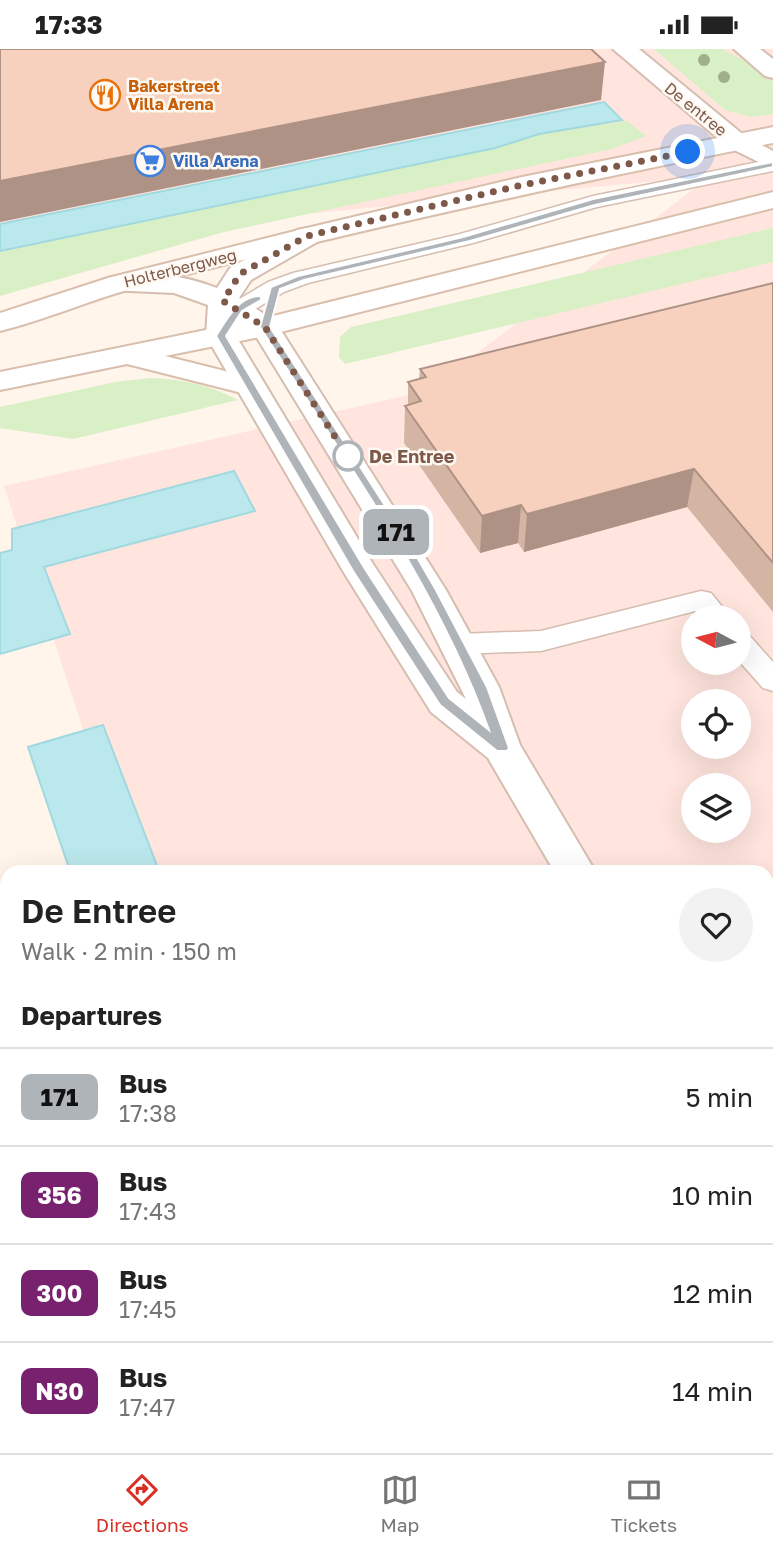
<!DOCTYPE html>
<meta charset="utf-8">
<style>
:root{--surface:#fff;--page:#f2f2f2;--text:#222;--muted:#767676;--line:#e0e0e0;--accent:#d93025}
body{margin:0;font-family:"Golos Text",sans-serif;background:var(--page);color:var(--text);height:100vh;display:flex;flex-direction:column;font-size:26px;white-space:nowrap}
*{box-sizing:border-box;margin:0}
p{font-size:23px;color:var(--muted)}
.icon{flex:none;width:38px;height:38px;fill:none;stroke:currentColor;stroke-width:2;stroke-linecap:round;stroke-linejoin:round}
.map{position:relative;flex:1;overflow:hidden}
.drawer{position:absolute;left:0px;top:816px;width:774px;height:590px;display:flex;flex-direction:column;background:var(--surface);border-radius:21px 21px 0 0;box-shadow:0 7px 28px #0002}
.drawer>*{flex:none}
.badge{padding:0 14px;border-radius:10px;font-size:24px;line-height:46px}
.needle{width:46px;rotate:277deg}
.buttons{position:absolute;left:681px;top:556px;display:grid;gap:14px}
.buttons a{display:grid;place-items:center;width:70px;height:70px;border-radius:50%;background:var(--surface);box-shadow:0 7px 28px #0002;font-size:35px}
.you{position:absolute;width:35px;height:35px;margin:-18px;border:5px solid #fff;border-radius:50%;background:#1a73e8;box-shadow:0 0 0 10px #1a73e833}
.map>.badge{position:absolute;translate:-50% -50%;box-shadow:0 0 0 4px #fff}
h2{padding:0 21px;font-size:26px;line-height:63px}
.round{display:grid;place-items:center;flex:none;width:74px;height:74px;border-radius:37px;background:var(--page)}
.headline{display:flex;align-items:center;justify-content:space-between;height:119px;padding:0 21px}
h1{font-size:33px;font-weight:600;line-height:52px}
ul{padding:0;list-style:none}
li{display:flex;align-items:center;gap:21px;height:98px;padding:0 21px;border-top:2px solid var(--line)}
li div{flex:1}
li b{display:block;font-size:26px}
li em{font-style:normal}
li .badge{min-width:77px;font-weight:700;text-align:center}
.status{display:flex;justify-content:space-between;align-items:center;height:49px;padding:0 35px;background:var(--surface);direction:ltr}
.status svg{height:19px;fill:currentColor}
.tab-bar{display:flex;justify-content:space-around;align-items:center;height:98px;border-top:2px solid var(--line);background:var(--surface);font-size:19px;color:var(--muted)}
.tab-bar a{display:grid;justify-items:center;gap:4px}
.tab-bar .current{color:var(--accent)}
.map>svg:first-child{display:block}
.commercial{fill:#ffe5de;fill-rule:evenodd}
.green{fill:#d9efc6}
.water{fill:#bbe8ec;stroke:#a0d9df;stroke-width:2}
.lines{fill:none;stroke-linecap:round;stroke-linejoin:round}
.lane-casing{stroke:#d5beb0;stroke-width:3}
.street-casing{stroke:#d5beb0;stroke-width:4}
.secondary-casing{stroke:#d9beac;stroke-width:4}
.primary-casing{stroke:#ddd4d0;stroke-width:4}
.lane{fill:#fff;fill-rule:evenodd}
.street{fill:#fff;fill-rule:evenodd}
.secondary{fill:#fff;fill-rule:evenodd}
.primary{fill:#ffd6a1;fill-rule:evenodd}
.tree{fill:#9fb089}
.wall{fill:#d4b4a3}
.shaded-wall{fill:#ad9285}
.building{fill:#f7d1be;stroke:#ad9285;stroke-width:2}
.line{fill:#afb4b9;stroke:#fff;stroke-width:2}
.walk{stroke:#7e5849;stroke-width:7;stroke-dasharray:0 12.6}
.stop-dot{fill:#fff;stroke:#afb4b9;stroke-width:3.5}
.labels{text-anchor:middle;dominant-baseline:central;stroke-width:5;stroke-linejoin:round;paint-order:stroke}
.far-food-label{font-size:16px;font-weight:bold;fill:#c56008;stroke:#fff9f3;text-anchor:start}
.far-street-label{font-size:16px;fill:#7e5849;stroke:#fff9f3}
.far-shop-label{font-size:16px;font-weight:bold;fill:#366cbe;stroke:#fff9f3;text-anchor:start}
.stop-label{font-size:18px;font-weight:bold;fill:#7e5849;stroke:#fff9f3;text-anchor:start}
</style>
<div class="status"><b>17:33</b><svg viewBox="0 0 49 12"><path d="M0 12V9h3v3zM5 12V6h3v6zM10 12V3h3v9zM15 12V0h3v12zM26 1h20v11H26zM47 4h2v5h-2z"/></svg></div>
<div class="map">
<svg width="773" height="1404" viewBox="0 0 773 1404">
<rect width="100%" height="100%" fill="#fff5ea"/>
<path class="commercial" d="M0 0H773V1404H332L330 1398H766V822H129L4 437 427 342 711 127 208 174 0 216ZM693 569H738V614H693ZM693 653H738V698H693ZM693 737H738V782H693Z"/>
<g class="green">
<path d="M654 0H722L751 15 773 33V65L751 68 725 61Z"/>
<path d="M627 72 646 87 612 100 224 183 0 247V202L495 99 539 85Z"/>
<path d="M773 179V213L345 315 339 308 340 288 351 278Z"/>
<path d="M150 329C182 330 210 336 238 351L73 390 0 379V358L115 333Z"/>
<path d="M0 1139 7 1159V1295L0 1275Z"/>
</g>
<g class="water">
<path d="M604 53 622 71 539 85 495 99 0 202V175Z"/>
<path d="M234 422 255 462 44 518 70 585 0 605V504L12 501V480Z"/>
<path d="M103 676 159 822H70L28 698Z"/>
<path d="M262 1398H690L689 1404H264Z"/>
</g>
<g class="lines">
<g class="lane-casing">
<g id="lane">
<path d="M773 110V122L597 158 473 194 308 234 284 243 247 265 231 289H215L212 284 231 255 268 233 293 224 460 185 593 147Z"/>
<path d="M701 542 711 544 731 569H701L695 562 541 602 458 605 448 602 444 595 448 588 458 585 541 582Z"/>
<path d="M738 582 748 585 773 613V642L763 639 738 611Z"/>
</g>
</g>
<g class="street-casing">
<g id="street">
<path d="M613 0H639L746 88 773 102V120L728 98Z"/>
<path d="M734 0H760L773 10V29L765 27Z"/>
<path d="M307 179 317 181 321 187 317 193 251 231 239 249 275 272 446 541 499 638 520 696 595 822H554L488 709 431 663 343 522 206 287 208 256 174 244 108 241 104 235 108 229C143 220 184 226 217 239L230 219 297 181ZM236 272 254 284 412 542 466 650 457 643 373 515 236 287Z"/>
<path d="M766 1148 773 1150V1216L766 1213Z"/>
<path d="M773 1294V1404H735L736 1398H766V1297Z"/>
</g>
</g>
<g class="secondary-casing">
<g id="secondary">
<path d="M773 78V94C558 137 344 183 131 240 87 252 45 271 0 282V264L108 229 307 179 522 128Z"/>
<path d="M773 143V159L265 287 165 307 261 331 265 337 261 343 250 346 127 315 0 341V323L265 269Z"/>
</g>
</g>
<g class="primary-casing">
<g id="primary">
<path d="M0 889 7 891V941L0 939Z"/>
<path d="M0 1363 7 1366V1398H29L31 1404H0Z"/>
<path d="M141 1398H195L196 1404H142Z"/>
</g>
</g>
<use href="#lane" class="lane"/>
<use href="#street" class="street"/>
<use href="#secondary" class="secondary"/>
<use href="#primary" class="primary"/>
</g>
<g class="tree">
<circle cx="704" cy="11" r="6"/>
<circle cx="724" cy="28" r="6"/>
</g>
<path class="wall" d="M773 234V563L687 458 524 503 518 494 480 504 404 394 405 357 408 356V333L419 330 420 320Z"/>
<g class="shaded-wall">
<path d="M605 13 601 51 0 173V132Z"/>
<path d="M694 420 687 458 524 503 527 465Z"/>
<path d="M521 456 518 494 480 504 482 467Z"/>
</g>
<g class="building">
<path d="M0 0H591L605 13 0 132Z"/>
<path d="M773 234V514L694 420 527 465 521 456 482 467 405 357 421 352 408 333 426 328 420 320Z"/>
</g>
<path class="line" d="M773 113V118L595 156 470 192 304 231 280 240 270 278 404 486 436 541 487 638 509 699 507 702H497L440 656 353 522 216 287C226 271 239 246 261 247V251L242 262 226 287 365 520 449 649 489 681C437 536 342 407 260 278L271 238 298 227 463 188 593 150Z"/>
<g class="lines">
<path class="walk" d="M348 407 351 413 265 278 223 252 240 225 307 187 522 136 688 103"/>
</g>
<defs>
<g id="restaurant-ring" transform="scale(1.575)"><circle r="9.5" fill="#fff9f3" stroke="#e8710a" stroke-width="1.5"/><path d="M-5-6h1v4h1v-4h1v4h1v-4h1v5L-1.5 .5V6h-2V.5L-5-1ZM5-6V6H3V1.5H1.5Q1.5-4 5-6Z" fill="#e8710a"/></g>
<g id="supermarket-ring" transform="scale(1.575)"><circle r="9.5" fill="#fff9f3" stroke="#3f7fe0" stroke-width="1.5"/><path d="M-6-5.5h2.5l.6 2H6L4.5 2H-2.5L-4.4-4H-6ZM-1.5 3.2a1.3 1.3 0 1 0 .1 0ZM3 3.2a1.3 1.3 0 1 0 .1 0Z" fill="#3f7fe0"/></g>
</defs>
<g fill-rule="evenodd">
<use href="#restaurant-ring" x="105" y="46"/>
<use href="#supermarket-ring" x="150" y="112"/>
</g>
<circle class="stop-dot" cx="348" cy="407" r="14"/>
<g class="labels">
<g class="far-food-label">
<text x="128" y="37">Bakerstreet<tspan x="128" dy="18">Villa Arena</tspan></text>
</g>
<g class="far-street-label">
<text transform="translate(696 60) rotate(39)">De entree</text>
<text transform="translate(180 219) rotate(-14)">Holterbergweg</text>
</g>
<g class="far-shop-label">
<text x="173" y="112">Villa Arena</text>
</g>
<g class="stop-label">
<text x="369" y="407">De Entree</text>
</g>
</g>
</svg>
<div class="buttons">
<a><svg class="needle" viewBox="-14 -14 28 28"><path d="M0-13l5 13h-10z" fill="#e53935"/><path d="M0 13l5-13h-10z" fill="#767676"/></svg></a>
<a><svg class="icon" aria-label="locate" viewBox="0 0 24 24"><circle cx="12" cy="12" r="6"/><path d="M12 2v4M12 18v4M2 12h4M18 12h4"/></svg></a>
<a><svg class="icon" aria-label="layers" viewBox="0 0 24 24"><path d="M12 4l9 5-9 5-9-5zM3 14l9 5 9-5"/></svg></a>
</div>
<div class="you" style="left:688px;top:103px"></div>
<b class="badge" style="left:396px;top:483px;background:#afb4b9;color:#111">171</b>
<section class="drawer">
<div class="headline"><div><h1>De Entree</h1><p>Walk · 2 min · 150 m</p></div><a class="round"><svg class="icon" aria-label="heart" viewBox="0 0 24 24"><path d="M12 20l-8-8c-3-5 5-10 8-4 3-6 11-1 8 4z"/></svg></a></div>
<h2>Departures</h2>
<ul>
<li><span class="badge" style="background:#afb4b9;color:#111">171</span><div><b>Bus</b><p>17:38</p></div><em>5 min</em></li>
<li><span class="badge" style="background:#77216f;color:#fff">356</span><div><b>Bus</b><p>17:43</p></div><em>10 min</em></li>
<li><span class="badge" style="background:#77216f;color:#fff">300</span><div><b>Bus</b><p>17:45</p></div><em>12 min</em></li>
<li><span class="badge" style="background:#77216f;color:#fff">N30</span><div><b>Bus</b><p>17:47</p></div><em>14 min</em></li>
</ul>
</section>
</div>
<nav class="tab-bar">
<a class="current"><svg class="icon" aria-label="directions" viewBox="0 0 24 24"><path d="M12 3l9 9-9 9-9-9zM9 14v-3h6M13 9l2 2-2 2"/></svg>Directions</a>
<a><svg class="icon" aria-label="map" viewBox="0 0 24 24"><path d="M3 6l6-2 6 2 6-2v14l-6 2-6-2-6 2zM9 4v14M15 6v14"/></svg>Map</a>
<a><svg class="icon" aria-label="tickets" viewBox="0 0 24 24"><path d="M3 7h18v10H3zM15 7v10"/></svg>Tickets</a>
</nav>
